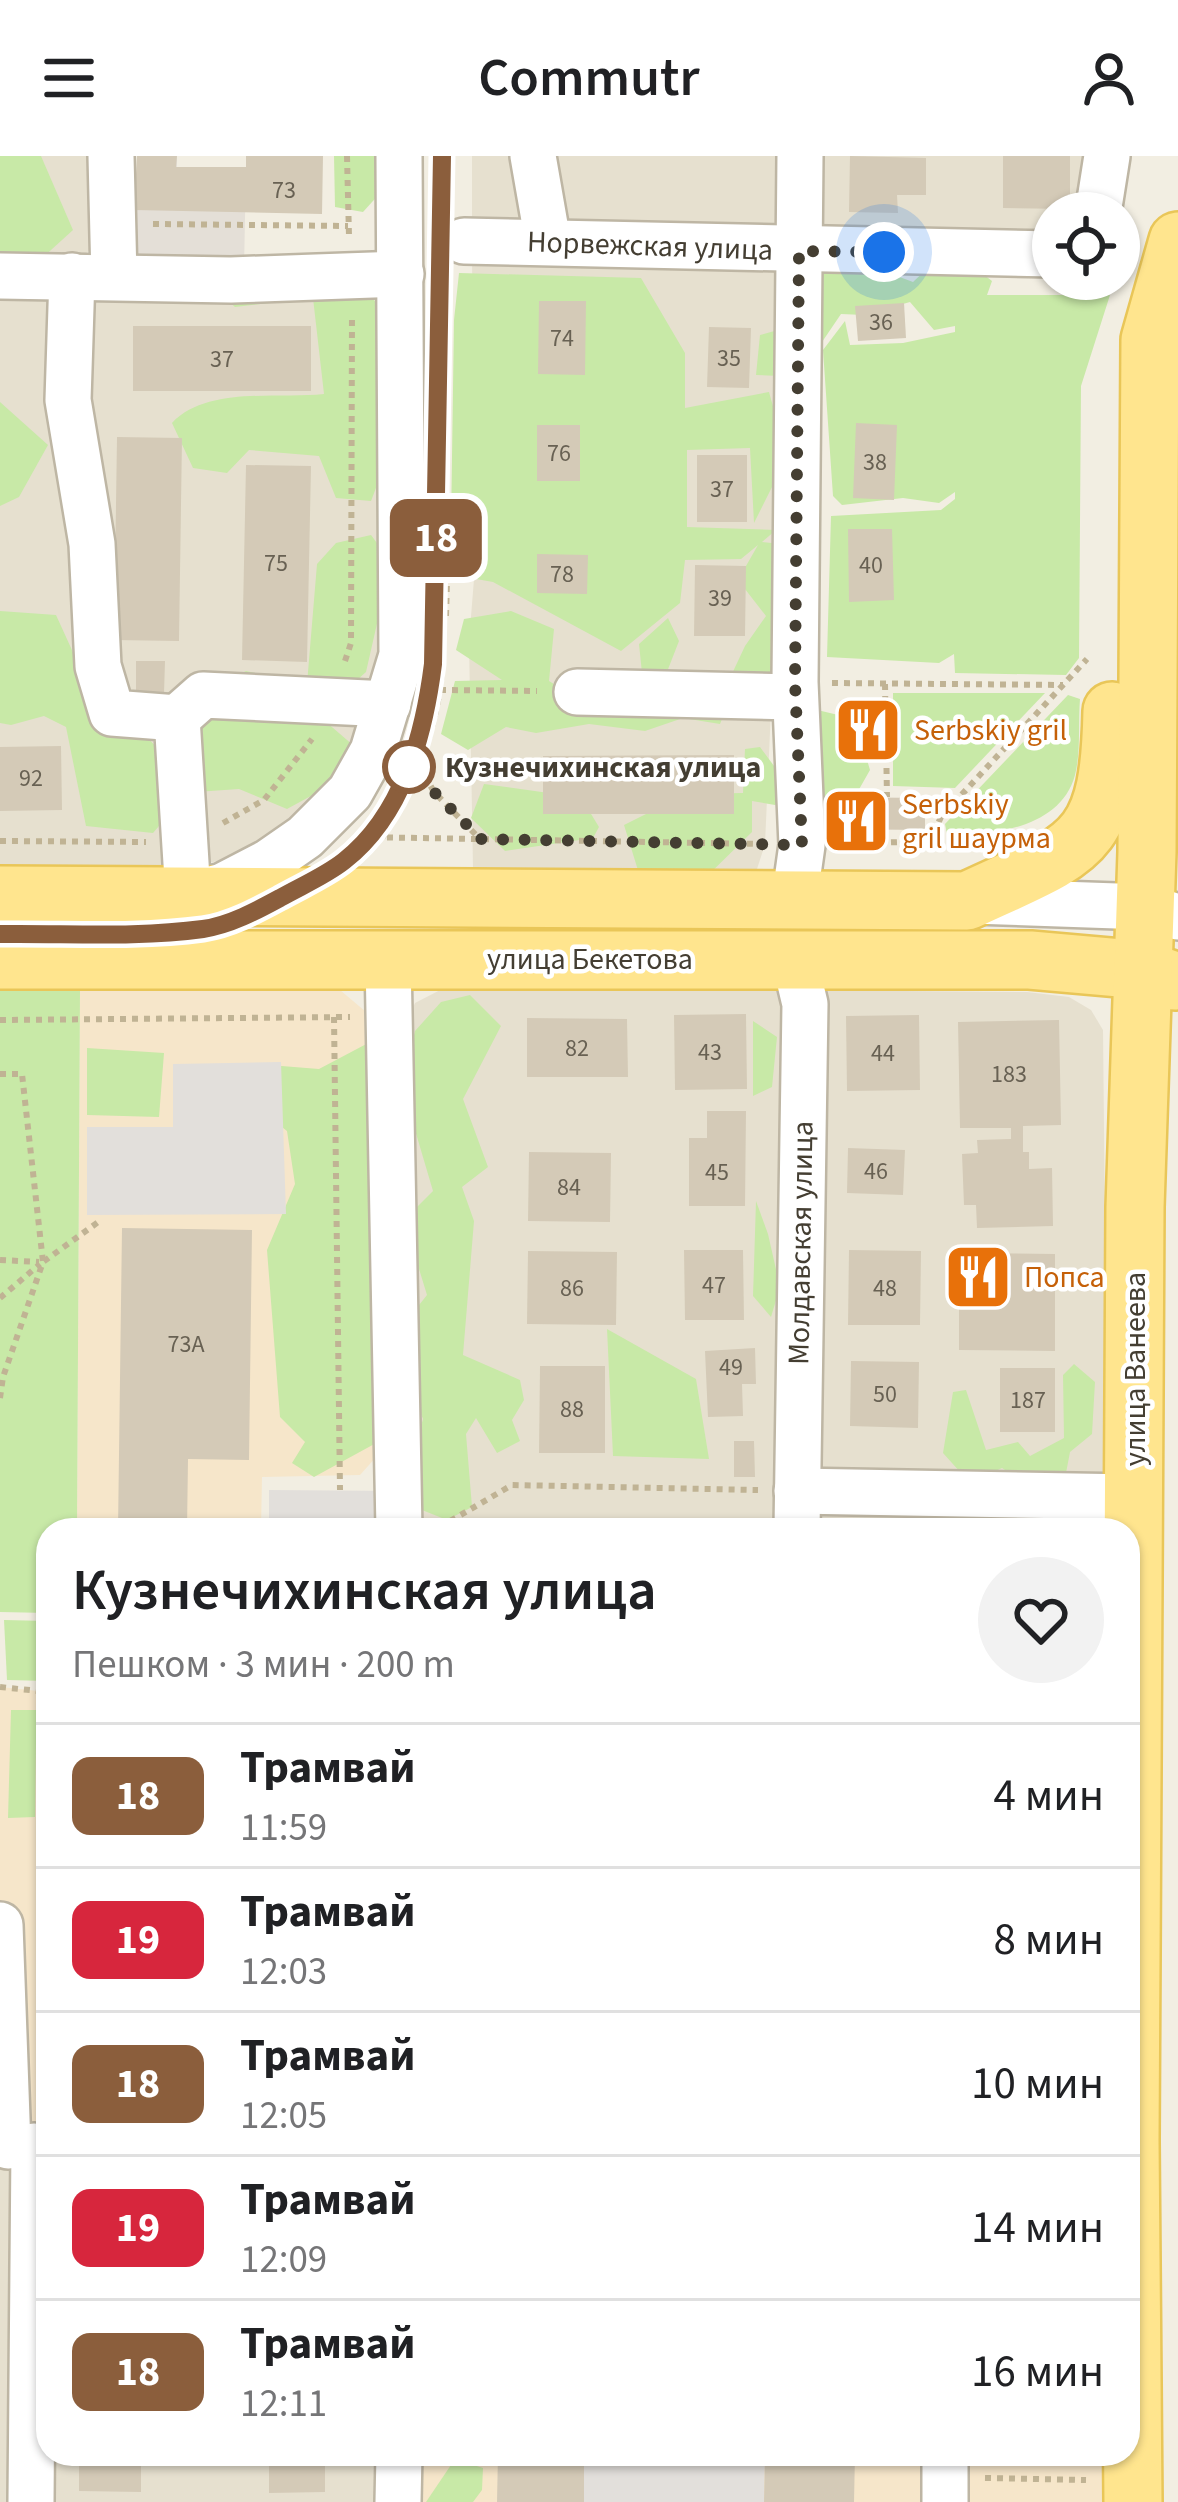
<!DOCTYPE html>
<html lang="ru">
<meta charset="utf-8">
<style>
:root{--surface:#fff;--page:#f2f2f2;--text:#202124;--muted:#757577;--line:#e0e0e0}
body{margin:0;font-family:"Source Sans 3",sans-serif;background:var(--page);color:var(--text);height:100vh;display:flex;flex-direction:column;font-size:45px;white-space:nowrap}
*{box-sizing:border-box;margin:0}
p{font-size:39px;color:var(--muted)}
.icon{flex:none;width:66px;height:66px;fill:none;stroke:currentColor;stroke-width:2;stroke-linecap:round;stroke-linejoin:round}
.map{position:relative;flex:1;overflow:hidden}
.drawer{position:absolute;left:36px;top:1362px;width:1104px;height:948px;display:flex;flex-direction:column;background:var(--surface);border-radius:36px;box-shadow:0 3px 9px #0004}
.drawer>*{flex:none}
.badge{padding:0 24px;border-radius:18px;font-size:42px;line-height:78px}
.buttons{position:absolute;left:1032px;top:36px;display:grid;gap:24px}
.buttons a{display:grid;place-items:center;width:108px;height:108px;border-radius:50%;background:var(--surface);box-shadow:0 3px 9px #0004;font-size:60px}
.you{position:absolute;width:60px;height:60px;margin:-30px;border:9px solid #fff;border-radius:50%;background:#1a73e8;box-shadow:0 0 0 18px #1a73e833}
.map>.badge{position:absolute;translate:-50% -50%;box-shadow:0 0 0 6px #fff}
.round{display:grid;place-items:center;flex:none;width:126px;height:126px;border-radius:63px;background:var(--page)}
.headline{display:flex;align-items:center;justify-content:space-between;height:204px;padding:0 36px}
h1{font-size:57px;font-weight:600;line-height:90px}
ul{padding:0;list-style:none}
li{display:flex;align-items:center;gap:36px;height:144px;padding:0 36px;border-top:3px solid var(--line)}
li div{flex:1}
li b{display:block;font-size:45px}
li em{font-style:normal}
li .badge{min-width:132px;font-weight:700;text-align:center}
header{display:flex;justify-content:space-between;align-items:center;height:156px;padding:0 36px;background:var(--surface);font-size:54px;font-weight:600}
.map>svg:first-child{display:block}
.residential{fill:#e6e0cf}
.commercial{fill:#f6e6ca}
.industrial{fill:#e4dfd7}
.green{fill:#c8e9a7}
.parking{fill:#e2dfdb}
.building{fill:#d4cab7}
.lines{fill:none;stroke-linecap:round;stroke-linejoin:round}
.minor-casing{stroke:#beb6a4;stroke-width:50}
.major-casing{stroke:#e9c658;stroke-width:62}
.path{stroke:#c0b394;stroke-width:6;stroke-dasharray:6 6;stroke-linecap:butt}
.minor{stroke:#fff;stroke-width:45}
.major{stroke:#ffe58e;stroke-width:57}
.tram{stroke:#939393;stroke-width:3}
.line-casing{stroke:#fff;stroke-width:27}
.line{stroke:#8b5e3c;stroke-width:18}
.walk{stroke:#443e32;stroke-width:12;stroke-dasharray:0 21.6}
.stop-dot{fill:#fff;stroke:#8b5e3c;stroke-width:6}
.labels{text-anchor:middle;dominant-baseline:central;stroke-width:9;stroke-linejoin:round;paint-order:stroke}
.number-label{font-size:24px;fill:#686153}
.street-label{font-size:30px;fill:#443e32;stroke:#fff}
.food-label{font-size:30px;fill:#c56008;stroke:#fff;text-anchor:start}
.stop-label{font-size:30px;font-weight:bold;fill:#443e32;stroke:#fff;text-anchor:start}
</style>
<header><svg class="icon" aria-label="menu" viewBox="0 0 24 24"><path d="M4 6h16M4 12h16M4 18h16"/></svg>Commutr<svg class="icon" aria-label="person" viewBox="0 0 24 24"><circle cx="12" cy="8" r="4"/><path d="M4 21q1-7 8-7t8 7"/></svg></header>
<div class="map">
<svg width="1178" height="2346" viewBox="0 0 1178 2346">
<rect width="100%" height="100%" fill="#f2eee2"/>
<g class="residential">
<path d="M0 0H99L98 68 89 95 70 108 0 107Z"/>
<path d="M472 0H784V63L774 80 472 70Z"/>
<path d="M820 0H1090L1081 57H1053V80L819 83Z"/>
<path d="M472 101 779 114 774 486 765 688 757 713 473 712 469 485 475 411Z"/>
<path d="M0 132 355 135 382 163 381 496 361 566 333 614 289 668 222 704 168 716 0 715Z"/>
<path d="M446 831 1027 836 1069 841 1091 854 1103 874 1108 1374H420L406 868 415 847Z"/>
<path d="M0 1990H48V2298H399L398 2346H0Z"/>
</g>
<g class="commercial">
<path d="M340 834 372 861 386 1290 360 1319 262 1321 261 1374H77L80 835Z"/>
<path d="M0 1531 48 1536V1969H8L0 1769Z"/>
<path d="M422 2298H1105V2346H423Z"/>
</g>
<path class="industrial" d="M177 0V11H246L244 113 133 100 127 68Z"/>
<g class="green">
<path d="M0 0H41L73 74 29 114H0Z"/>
<path d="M334 0H389L382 35 363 56 335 51Z"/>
<path d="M272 99 293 113 365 129 412 206 392 290 371 345 336 342 319 300 249 294 227 317 193 312 172 267C207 230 277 243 324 238L313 142 235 151 208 127 222 100Z"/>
<path d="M970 108 992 125 987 139H1110L1081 230 1079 502 1066 519 955 517 954 498 939 507 827 501 831 360 941 354 955 343V336L939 347 903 342 842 349 833 340 823 194 845 165 850 189 903 187 955 176V170L934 174 910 146 864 159 841 158 822 186 789 197 780 220 756 219 760 179 785 172 808 119 870 110 913 126 931 109Z"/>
<path d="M459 117 641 122 685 197V252L769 236 787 301 754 367 750 292 687 294V371L776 374 762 386 781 388 787 491 768 525 733 535 720 568 683 562 645 575 589 568 536 577 506 571 468 594 441 578 455 525 502 524 456 494 464 463 511 455 554 473 549 525 593 552 642 517 639 488 668 462 679 485 665 521 686 542 703 516 730 522 745 490 766 460 738 424 758 389 741 403 685 404 680 447 621 495 493 426 465 421 448 374 451 370 454 164Z"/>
<path d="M0 246 48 289 19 341 0 350Z"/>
<path d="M371 379 391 406 366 516 318 559 354 590 331 629 287 653 239 633 196 636 193 577 210 532 246 515 307 528 317 408 336 387Z"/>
<path d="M0 455 56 459 92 538 136 570 168 603 176 650 153 677 86 670 66 571 44 560 11 569 0 567Z"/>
<path d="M893 537H1045L955 632 893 630Z"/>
<path d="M1068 539 1080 543C1078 567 1081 596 1075 619 1061 672 992 680 947 678L945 668Z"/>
<path d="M809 552 855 563 870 614 849 651 796 635 775 649 752 645V676L698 729 641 724 624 669 686 638 743 637 745 593 760 591 777 614Z"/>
<path d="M484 628 563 639 585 648 599 671 593 682 505 695 471 662Z"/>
<path d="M0 835H80L77 1374H48V1457L0 1456Z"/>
<path d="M470 839 501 870 463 943 488 1011 462 1031 474 1065 463 1199 520 1224 524 1244 512 1264 520 1285 497 1297 476 1262 466 1278 472 1351 447 1364 417 1352 411 1306 423 1263 410 1230 419 1203 404 1168 427 1139 404 1064 433 1035 402 930 415 875 441 846Z"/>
<path d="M753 865 777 881 772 931 753 940Z"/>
<path d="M372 885 378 1286 314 1321 292 1307 305 1286 280 1261 267 1094 295 1028 287 975 258 952 269 909 319 913Z"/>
<path d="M87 892 164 897 159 961 87 959Z"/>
<path d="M756 1045 768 1078 780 1131 771 1161 753 1140Z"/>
<path d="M607 1173 696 1223 709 1303 613 1300Z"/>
<path d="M1074 1208 1095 1226 1092 1278 1070 1296 1066 1317 1022 1325 1002 1312 970 1327 943 1297 953 1236 966 1234 986 1294 1018 1286 1030 1300 1064 1282 1063 1219Z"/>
<path d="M4 1464 48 1465V1525L7 1524Z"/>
<path d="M11 1554H48V1585L36 1586 35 1661 8 1662Z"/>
<path d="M455 2303 483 2312 482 2334 473 2346H426Z"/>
</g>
<g class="parking">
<path d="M281 906 286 1058 87 1059V971H173V908Z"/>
<path d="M269 1334 400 1335 399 1374H269Z"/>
<path d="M584 2298H765L764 2346H584Z"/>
</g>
<g class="building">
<path d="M137 0H177L176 11H246V0H323L322 58 134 54Z"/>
<path d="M850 0 926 2V39H897L898 57 849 56Z"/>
<path d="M1003 0H1070V53L1003 52Z"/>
<path d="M539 145H586L585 219 538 218Z"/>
<path d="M904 147 906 182 858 185 855 150Z"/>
<rect x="133" y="170" width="178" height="65"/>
<path d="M709 171 751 172 749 232 707 231Z"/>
<path d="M856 267 897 269 894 344 853 342Z"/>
<rect x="537" y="269" width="43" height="56"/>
<path d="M117 281 182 282 179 485 114 484Z"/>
<rect x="697" y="299" width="50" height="67"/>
<path d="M246 309 311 310 307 506 242 504Z"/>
<path d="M848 373H892L894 444 849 446Z"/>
<path d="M537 398 588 399 587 438 537 437Z"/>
<path d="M695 409 746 410 745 480H694Z"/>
<path d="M136 505H165L164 537 136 536Z"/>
<path d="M843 544 876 545 875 594 842 593Z"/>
<path d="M61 590 62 654 0 655V591Z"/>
<path d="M734 599V658H543V600Z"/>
<path d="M826 641 925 642V674L825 673Z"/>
<path d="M746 858 747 933 675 934 674 859Z"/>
<path d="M919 859 920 934 847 935 846 860Z"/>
<path d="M527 862 627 863 628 921H527Z"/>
<path d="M1059 864 1061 969 1023 970V996H1029V1013L1052 1012 1053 1070 977 1072 976 1049H964L962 998 978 997 977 984 1011 983V972H960L958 866Z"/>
<path d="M707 955H746L745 1050H689V982H707Z"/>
<path d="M848 992 905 994 903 1039 847 1037Z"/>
<path d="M529 996 611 997 610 1066 528 1065Z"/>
<path d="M122 1072 252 1074 249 1304 188 1303 187 1374H118Z"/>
<path d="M684 1094H743L744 1164H685Z"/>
<path d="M849 1094 921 1095 920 1169H848Z"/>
<path d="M528 1095 617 1096 616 1169 527 1168Z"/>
<path d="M959 1097 1055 1098V1195L959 1194Z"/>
<path d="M755 1192 756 1228H742L743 1260 708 1261 705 1195Z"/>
<path d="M851 1205 919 1206 918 1272 850 1270Z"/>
<path d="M540 1210H605V1297H539Z"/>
<rect x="1000" y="1212" width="55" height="64"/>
<path d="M734 1285H754L755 1321H734Z"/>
<rect x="224" y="1364" width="25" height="10"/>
<path d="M835 1367 898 1368V1374H835Z"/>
<path d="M36 1674H48V1910L36 1911Z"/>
<path d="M79 2298H141V2336L79 2335Z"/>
<path d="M269 2298H325V2336L269 2337Z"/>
<path d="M498 2298H584V2346H497Z"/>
<path d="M765 2298H855L854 2346H764Z"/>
</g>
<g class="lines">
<g class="minor-casing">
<g id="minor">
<path d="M111 0 114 121"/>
<path d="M533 0 548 86"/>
<path d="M1098 57 1107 0"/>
<path d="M464 85 1053 98"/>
<path d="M0 120 231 124 401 118"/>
<path d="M72 120 68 244 92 388 98 510 112 557 177 562 188 739 223 730 269 706 305 681 350 636 373 595 402 499 399 0"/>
<path d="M577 536 795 541"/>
<path d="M177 562 203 539 388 548"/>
<path d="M973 745 1146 751 1178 761"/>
<path d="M794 746 802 689 795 526 800 0"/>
<path d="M794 802 805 848 797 1374"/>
<path d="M388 804 399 1374"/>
<path d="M797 1335 1134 1341"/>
<path d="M0 1769 8 1990"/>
<path d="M945 2298V2346"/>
<path d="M31 2346 34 1990"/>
<path d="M398 2346 399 2298"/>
</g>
</g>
<g class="major-casing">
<g id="major">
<path d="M0 739 967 745C1083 691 1109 692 1112 555"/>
<path d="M0 804H1030L1143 814 1175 825"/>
<path d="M1133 2346 1130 1985 1135 1051 1147 696 1150 184 1178 85"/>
</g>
</g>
<g class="path">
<path d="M347 0 349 80"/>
<path d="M153 68 348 70"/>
<path d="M446 460 448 391"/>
<path d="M345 505 351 487 352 159"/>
<path d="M832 527 1063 529"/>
<path d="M885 528 887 641"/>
<path d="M440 534 537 535"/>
<path d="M419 609 434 636 478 681"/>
<path d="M223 667 264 644 312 583"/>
<path d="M363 681 764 688"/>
<path d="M383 681C414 630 437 575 442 515"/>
<path d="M0 685 146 686"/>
<path d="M843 688 930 685 941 661 1087 503"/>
<path d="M334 861 340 1334"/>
<path d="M0 864 350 861"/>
<path d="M0 918H22L43 1106"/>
<path d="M0 1104 39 1106"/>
<path d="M0 1142 40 1108"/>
<path d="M0 1242 3 1221 43 1106 101 1064"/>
<path d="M440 1371 512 1329 758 1334"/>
<path d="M0 1531 48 1536"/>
<path d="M985 2322 1086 2324"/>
</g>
<use href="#minor" class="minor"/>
<use href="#major" class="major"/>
<path class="tram" d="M0 778C67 777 136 782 203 773 233 768 261 752 288 737 390 683 418 620 433 509L442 0"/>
</g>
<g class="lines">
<g class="line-casing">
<path id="line" d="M0 778C67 777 136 782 203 773 230 769 256 755 280 742 301 730 325 720 344 705 403 659 424 579 433 508L442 0"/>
</g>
<use href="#line" class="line"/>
<path class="walk" d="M409 611 419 609 434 636 481 683 802 689 795 526 799 95 884 96"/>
</g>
<defs>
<g id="restaurant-square" transform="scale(3.45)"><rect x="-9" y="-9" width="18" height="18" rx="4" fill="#e8710a" stroke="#fff"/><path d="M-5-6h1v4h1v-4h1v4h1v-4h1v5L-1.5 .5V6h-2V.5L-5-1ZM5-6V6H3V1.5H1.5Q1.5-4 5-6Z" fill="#fff"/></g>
</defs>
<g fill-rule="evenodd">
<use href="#restaurant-square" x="868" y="574"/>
<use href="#restaurant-square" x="856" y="665"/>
<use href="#restaurant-square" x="978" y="1121"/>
</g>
<circle class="stop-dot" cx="409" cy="611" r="24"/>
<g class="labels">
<g class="number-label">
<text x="284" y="34">73</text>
<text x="881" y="166">36</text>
<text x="562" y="182">74</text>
<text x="729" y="202">35</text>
<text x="222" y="203">37</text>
<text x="559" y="297">76</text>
<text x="875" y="306">38</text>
<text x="722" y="333">37</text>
<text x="276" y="407">75</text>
<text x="871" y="409">40</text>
<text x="562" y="418">78</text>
<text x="720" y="442">39</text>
<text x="31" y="622">92</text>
<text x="577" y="892">82</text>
<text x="710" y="896">43</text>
<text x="883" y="897">44</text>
<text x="1009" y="918">183</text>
<text x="876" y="1015">46</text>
<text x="717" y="1016">45</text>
<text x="569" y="1031">84</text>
<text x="714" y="1129">47</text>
<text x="572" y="1132">86</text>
<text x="885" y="1132">48</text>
<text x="186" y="1188">73А</text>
<text x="731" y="1211">49</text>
<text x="885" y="1238">50</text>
<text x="1028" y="1244">187</text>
<text x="572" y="1253">88</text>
</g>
<g class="street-label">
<text transform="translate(650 90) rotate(2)">Норвежская улица</text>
<text x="590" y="803">улица Бекетова</text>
<text transform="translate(801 1087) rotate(-89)">Молдавская улица</text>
<text transform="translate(1135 1213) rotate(-90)">улица Ванеева</text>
</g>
<g class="food-label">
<text x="914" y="574">Serbskiy gril</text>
<text x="902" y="648">Serbskiy<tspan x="902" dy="34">gril шаурма</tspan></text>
<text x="1024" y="1121">Попса</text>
</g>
<g class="stop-label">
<text x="445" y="611">Кузнечихинская улица</text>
</g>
</g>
</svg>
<div class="buttons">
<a><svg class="icon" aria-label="locate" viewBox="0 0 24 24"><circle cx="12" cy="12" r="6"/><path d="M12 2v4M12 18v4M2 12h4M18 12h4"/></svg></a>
</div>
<div class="you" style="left:884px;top:96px"></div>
<b class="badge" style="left:436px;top:382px;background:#8b5e3c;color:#fff">18</b>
<section class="drawer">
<div class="headline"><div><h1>Кузнечихинская улица</h1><p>Пешком · 3 мин · 200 m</p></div><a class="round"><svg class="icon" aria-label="heart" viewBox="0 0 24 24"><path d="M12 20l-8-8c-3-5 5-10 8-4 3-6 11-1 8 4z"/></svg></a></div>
<ul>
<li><span class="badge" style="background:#8b5e3c;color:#fff">18</span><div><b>Трамвай</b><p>11:59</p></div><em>4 мин</em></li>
<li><span class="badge" style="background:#d7263d;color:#fff">19</span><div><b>Трамвай</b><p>12:03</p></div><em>8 мин</em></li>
<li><span class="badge" style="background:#8b5e3c;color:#fff">18</span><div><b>Трамвай</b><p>12:05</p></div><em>10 мин</em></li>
<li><span class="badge" style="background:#d7263d;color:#fff">19</span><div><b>Трамвай</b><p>12:09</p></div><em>14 мин</em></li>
<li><span class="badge" style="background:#8b5e3c;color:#fff">18</span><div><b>Трамвай</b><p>12:11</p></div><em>16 мин</em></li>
</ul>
</section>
</div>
